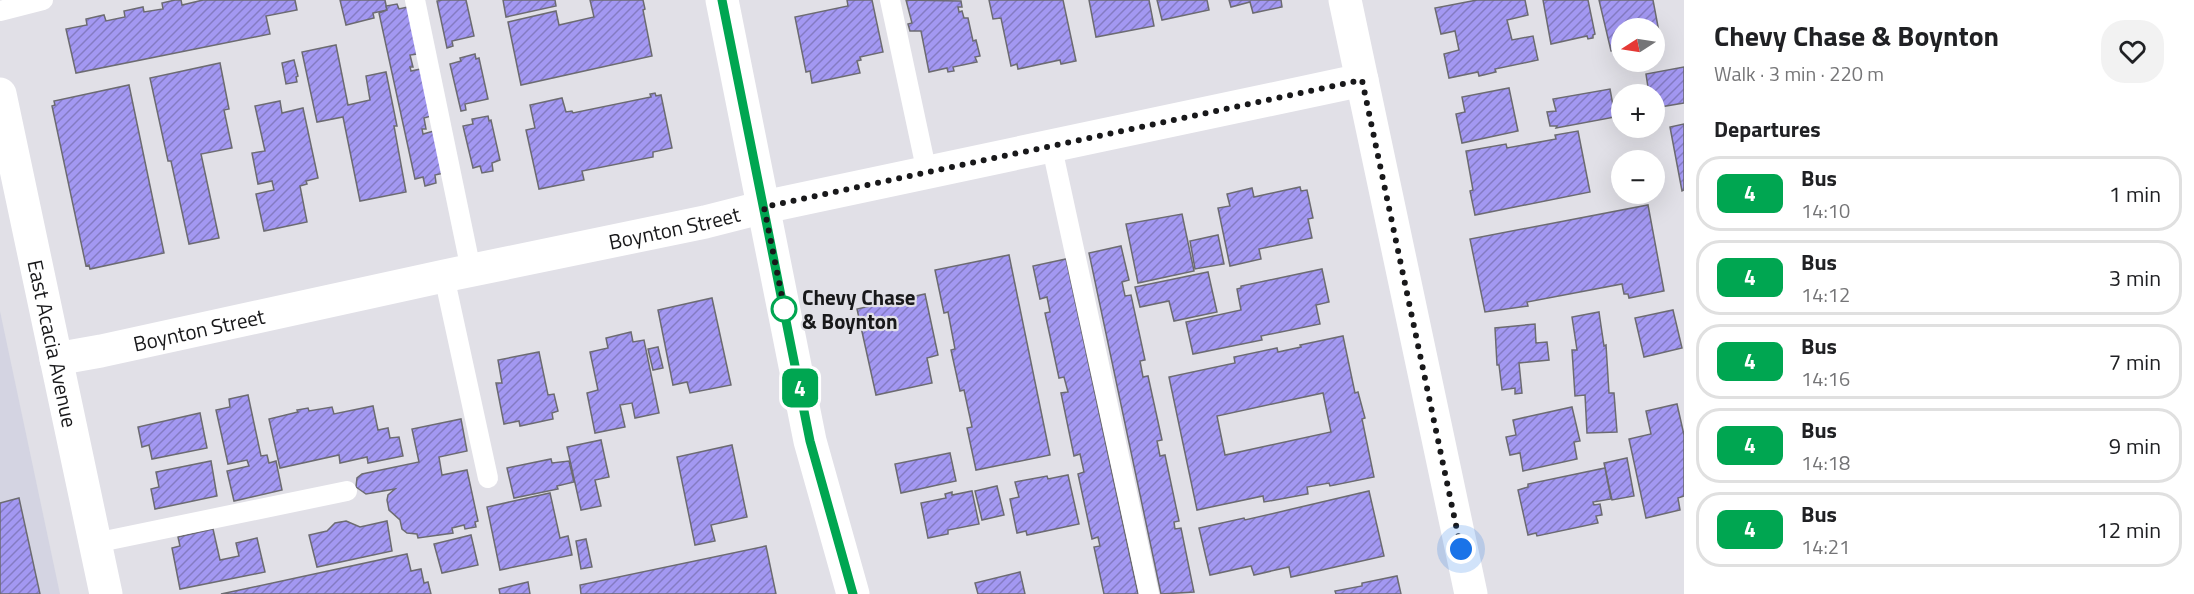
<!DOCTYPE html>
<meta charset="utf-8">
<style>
:root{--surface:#fff;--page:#f2f2f2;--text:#202124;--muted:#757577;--line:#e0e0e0}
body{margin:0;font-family:"Titillium Web",sans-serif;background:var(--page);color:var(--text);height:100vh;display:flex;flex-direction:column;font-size:22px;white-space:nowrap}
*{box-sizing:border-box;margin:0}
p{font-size:20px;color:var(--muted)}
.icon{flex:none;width:33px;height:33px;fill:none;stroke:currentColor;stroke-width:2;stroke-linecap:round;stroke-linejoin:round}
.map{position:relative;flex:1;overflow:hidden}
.side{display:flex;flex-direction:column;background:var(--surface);width:510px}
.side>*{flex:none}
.badge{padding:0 12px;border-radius:9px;font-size:21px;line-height:39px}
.needle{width:39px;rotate:258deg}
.controls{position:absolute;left:1611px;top:18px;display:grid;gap:12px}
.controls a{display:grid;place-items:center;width:54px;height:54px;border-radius:50%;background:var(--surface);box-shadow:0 6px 24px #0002;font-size:30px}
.you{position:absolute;width:30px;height:30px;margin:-15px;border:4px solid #fff;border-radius:50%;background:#1a73e8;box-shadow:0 0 0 9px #1a73e833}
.map>.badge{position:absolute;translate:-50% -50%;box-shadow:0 0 0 3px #fff}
h2{padding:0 30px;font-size:22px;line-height:54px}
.round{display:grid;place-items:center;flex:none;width:63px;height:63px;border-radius:24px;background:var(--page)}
.summary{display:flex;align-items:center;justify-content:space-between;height:102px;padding:0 30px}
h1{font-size:28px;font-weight:700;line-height:45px}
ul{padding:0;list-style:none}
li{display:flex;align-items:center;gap:18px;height:75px;margin:0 12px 9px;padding:0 18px;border:3px solid var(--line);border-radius:24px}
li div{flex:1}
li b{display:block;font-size:22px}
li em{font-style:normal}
li .badge{min-width:66px;font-weight:700;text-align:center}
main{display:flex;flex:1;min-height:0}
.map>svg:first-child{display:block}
.built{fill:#d4d4e2}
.building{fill:url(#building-hatch);stroke:#6c6b71;stroke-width:1.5;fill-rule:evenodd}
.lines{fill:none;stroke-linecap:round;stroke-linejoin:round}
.service{stroke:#fff;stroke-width:20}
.minor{stroke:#fff;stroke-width:33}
.tertiary{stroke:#fff;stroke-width:33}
.secondary{stroke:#fff;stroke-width:33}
.line-casing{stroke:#fff;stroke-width:14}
.line{stroke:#00a651;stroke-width:9}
.walk{stroke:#18181a;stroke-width:6;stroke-dasharray:0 10.8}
.stop-dot{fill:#fff;stroke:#00a651;stroke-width:3}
.labels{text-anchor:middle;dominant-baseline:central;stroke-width:4.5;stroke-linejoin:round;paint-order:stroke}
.street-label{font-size:21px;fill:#18181a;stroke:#e1e0e7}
.stop-label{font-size:21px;font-weight:bold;fill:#18181a;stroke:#e1e0e7;text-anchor:start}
</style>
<main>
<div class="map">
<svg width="1684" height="594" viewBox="0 0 1684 594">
<defs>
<pattern id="building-hatch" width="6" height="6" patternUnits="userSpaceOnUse" patternTransform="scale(1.5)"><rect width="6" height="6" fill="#a398f2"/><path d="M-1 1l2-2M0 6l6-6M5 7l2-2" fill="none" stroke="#847bc3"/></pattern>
</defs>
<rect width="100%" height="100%" fill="#e1e0e7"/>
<path class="built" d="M0 311 60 594H0Z"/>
<g class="building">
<path d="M175 0H181L182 5 203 0H295L297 10 266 16 270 34 76 73 66 29 87 25 86 19 104 15 106 21 125 17 124 11 143 7 144 12 163 9 162 3Z"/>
<path d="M340 0H385L387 10 373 13 374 18 346 25Z"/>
<path d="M442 0H466L474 36 452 41 453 46 447 48 437 1Z"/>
<path d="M503 0H555L556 6 506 17Z"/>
<path d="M590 0H643L645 9 643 10 652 56 521 85 508 22 556 11 559 25 594 17Z"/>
<path d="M847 0H872L883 52 860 57 861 60 857 61 860 73 812 83 810 71 806 72 795 17 848 6Z"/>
<path d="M906 0 961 1 962 7H958L959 12 962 11 964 18H968L973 41 976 40 980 56 975 57 977 62 953 67 954 71 948 72 947 68 929 72 921 31H910L908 24 912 23Z"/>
<path d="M989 0H1063L1076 61 1061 64 1060 60 1018 69 1017 64 1011 66 1001 18 993 19Z"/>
<path d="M1089 0H1149L1154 26 1096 37Z"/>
<path d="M1157 0H1207L1209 10 1162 20Z"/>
<path d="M1229 0H1281L1282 7 1253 13 1250 2 1231 7Z"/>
<path d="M1477 0H1525L1528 15 1507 20 1512 40 1533 36 1538 60 1495 69 1496 72 1479 76 1478 72 1449 78 1444 54 1459 50 1455 31 1441 34 1435 8Z"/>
<path d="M1543 0H1588L1595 34 1593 35V38L1588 39 1587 36 1551 44Z"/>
<path d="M1599 0H1653L1659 32 1654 33V28H1622V49L1611 51Z"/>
<path d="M397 4 399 9 408 7 417 54 410 55 413 67H410L411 71 421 69 431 116 424 118 426 129H422L423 134 434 131 444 173 435 175 436 183 425 186 423 177 415 179 379 13 387 10 386 6Z"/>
<path d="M336 45 348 105 370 100 366 76 386 72 397 126H394L406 192 360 201 343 117 317 122 302 52Z"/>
<path d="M475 54 476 59 479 58 488 99 465 104 466 110 461 111 450 64 461 61 460 58Z"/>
<path d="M294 60 298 76 296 77 297 82 286 84 282 63Z"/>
<path d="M220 63 229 109 224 110 232 148 201 154 219 238 189 244 171 161H168L150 78Z"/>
<path d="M1684 67V103L1654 108V94H1649L1646 74Z"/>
<path d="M129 85 164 253 90 269 89 265 86 266 52 106 55 105 54 101Z"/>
<path d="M1509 88 1518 131 1462 143 1456 114 1465 112 1462 97Z"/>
<path d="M1610 89 1615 117 1556 128 1557 126H1550L1547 112 1556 111 1553 99Z"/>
<path d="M655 93 656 96 661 95 672 148 653 152V157L582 171 584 180 539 189 526 130 535 128 530 105 562 98 566 112 572 111 573 113 651 97 650 94Z"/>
<path d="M280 101 282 113 303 108 318 178 306 181 307 184 300 186 307 222 264 231 256 194 274 190 272 181 258 184 252 153 265 151 255 106Z"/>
<path d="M488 116 489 121 491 120 500 160 492 163 493 171 482 173 480 166 473 168 463 126 473 124 472 119Z"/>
<path d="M1684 124V190L1682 191 1670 127Z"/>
<path d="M1578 131 1590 192 1475 215 1470 191 1473 190 1466 151 1506 144 1507 148 1556 139 1555 135Z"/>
<path d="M1300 187 1301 191 1307 190 1313 218 1308 219 1312 238 1259 249 1261 259 1230 266 1218 208 1230 206 1227 194 1252 188 1254 197Z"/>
<path d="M1648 205 1664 291 1629 298 1628 294H1624L1622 284 1527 302 1528 306 1485 312 1470 239Z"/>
<path d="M1182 214 1194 271 1138 283 1126 224Z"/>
<path d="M1218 235 1224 264 1195 269 1190 241Z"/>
<path d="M1121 246 1129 280 1122 282 1125 296 1131 295 1145 360 1140 361 1143 377 1148 376 1162 440 1157 441 1160 456 1165 455 1179 521 1174 522 1175 529 1181 528 1194 592 1161 594 1089 253Z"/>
<path d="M1009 255 1050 455 976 470 967 428 972 427 964 390 960 391 951 350 955 349 948 312 944 313 935 270Z"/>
<path d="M1066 259 1138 594H1104L1094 547 1100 546 1098 537 1092 539 1078 474 1084 472 1080 454 1074 456 1061 393 1068 392 1064 377 1059 378 1045 313 1050 312 1047 297 1040 299 1033 266Z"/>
<path d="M1322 269 1329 302 1316 305 1320 324 1261 336 1262 340 1193 354 1186 322 1241 310 1237 289 1241 288V286Z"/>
<path d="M1208 272 1217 312 1174 321 1169 301 1140 307 1135 287Z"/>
<path d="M925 294 938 355 927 358 932 383 876 395 857 309Z"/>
<path d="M712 298 731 385 690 393 687 382 673 385 658 310Z"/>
<path d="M1673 310 1682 348 1644 357 1635 318Z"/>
<path d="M1599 312 1604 346 1606 345 1609 393H1614L1617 432 1587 433 1585 395 1575 396 1572 350H1577L1572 317Z"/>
<path d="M1535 324 1536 343 1547 342 1549 360 1519 363 1522 393 1515 394V388L1502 390 1499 365H1497L1495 328Z"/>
<path d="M631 332 633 342 644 340 659 413 635 418 632 403 620 405 625 427 595 433 587 393 598 390 590 352 608 348 606 338Z"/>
<path d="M1343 336 1355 393 1358 392 1365 418 1362 419 1374 477 1330 486 1329 483 1307 487 1308 494 1264 502 1263 496 1197 510 1169 377 1235 363 1234 357 1277 348 1278 352 1301 347 1300 345ZM1323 393 1331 432 1225 455 1217 416Z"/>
<path d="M658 347 663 368 653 370 648 349Z"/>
<path d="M539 352 548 395 554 394 558 411 552 413 553 419 520 426 519 421 504 424 496 383H502L498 360Z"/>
<path d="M248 395 261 456 267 455 269 463 276 461 282 490 234 501 227 471 249 466 247 460 228 464 216 410 230 407 229 399Z"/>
<path d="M1677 404 1684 435V496L1678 498 1680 510 1646 518 1629 439 1651 434 1646 411Z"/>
<path d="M373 406 378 430 388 428 390 438 399 437 403 456 368 463 367 457 340 463 339 455 280 468 269 419 298 412 297 410 308 408 309 411 332 407 334 414Z"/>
<path d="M1572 407 1580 441 1574 442 1577 459 1523 471 1520 453 1510 455 1506 437 1516 435 1513 420Z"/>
<path d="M200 413 207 448 152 459 149 445 142 447 138 427Z"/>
<path d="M461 419 467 451 439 457 442 475 467 470 478 521 475 522 476 527 465 529 464 525 452 528 453 533 418 538 417 534 407 533 402 529 400 520 389 510 387 500 388 495 395 489 366 494 356 487 357 478 362 474 419 462 412 429Z"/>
<path d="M601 440 609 477 595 480 601 506 581 510 567 447Z"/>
<path d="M732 445 747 517 711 525 715 541 695 545 677 457Z"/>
<path d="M950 453 956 481 901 493 895 464Z"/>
<path d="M1627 458 1634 496 1612 500 1604 463Z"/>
<path d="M551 459 552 463 569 461 574 482 557 486 558 489 514 498 507 468Z"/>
<path d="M211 461 217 496 155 509 151 489 159 487 156 472Z"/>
<path d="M1605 468 1611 499 1593 502 1594 505 1600 504 1602 515 1596 516 1598 523 1537 536 1536 533 1528 535 1518 490 1528 487V484Z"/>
<path d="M1068 475 1079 524 1027 535 1026 531 1017 533 1010 499 1019 497 1015 482 1047 476 1048 479Z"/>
<path d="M997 486 1004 515 982 520 975 491Z"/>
<path d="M972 491 979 524 948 530V534L928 538 921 503 946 498 945 494 952 492V495Z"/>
<path d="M1369 491 1384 556 1291 577 1289 567 1254 575 1251 566 1210 575 1199 528 1244 518 1245 520Z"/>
<path d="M550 493 560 538 568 536 572 555 500 570 487 507Z"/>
<path d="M19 498 40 594H0V503Z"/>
<path d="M346 521 360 527 387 521 392 551 317 567 309 535 327 531 335 523Z"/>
<path d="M213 529 220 560 239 556 236 543 257 538 265 572 180 589 172 548 180 546 178 537Z"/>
<path d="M471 535 478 565 442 573 434 544Z"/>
<path d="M586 539 592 567 581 569 576 541Z"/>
<path d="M766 546 776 594H581L580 585Z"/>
<path d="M407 554 411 571 421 569 424 583 428 582 431 594H221Z"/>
<path d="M1020 572 1025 594H978L975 583Z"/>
<path d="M1397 576 1401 594H1336L1335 591 1362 586V583Z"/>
<path d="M528 582 530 594H500L499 589Z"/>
</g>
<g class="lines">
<g class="service">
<path d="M415 0 471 270"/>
<path d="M890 0 927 173"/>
<path d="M0 11 43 0"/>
<path d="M1052 148 1149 594"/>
<path d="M444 276 488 478"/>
<path d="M95 543 347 491"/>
</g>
<g class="minor">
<path id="s1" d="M0 94 106 594"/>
<path id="s2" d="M56 359 101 351 444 276 705 222 764 207 1362 80"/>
</g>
<path class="tertiary" d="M1345 0 1471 594"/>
<path class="secondary" d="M722 0 810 441 853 594"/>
</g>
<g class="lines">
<g class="line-casing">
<path id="line" d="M722 0 810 441 853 594"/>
</g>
<use href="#line" class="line"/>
<path class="walk" d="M784 309 785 312 764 207 1362 80 1461 549"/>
</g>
<circle class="stop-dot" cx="784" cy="309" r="12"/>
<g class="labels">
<g class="street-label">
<text stroke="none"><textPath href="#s2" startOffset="632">Boynton Street</textPath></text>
<text stroke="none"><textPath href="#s2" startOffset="146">Boynton Street</textPath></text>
<text stroke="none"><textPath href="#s1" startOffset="255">East Acacia Avenue</textPath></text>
</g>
<g class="stop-label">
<text x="802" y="297">Chevy Chase<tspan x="802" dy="24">&amp; Boynton</tspan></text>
</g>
</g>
</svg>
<div class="controls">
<a><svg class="needle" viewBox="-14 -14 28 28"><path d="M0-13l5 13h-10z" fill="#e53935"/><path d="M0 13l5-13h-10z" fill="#757577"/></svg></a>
<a>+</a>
<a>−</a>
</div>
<div class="you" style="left:1461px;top:549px"></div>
<b class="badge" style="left:800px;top:388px;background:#00a651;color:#fff">4</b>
</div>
<section class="side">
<div class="summary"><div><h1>Chevy Chase &amp; Boynton</h1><p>Walk · 3 min · 220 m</p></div><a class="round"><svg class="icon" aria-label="heart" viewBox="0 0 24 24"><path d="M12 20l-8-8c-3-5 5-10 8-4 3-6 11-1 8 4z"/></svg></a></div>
<h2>Departures</h2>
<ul>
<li><span class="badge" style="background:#00a651;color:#fff">4</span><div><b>Bus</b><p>14:10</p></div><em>1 min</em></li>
<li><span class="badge" style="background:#00a651;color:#fff">4</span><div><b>Bus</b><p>14:12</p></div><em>3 min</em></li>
<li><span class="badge" style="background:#00a651;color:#fff">4</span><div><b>Bus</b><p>14:16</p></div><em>7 min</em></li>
<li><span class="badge" style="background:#00a651;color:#fff">4</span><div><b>Bus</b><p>14:18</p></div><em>9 min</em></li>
<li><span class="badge" style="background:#00a651;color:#fff">4</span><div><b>Bus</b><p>14:21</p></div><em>12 min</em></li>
</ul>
</section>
</main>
